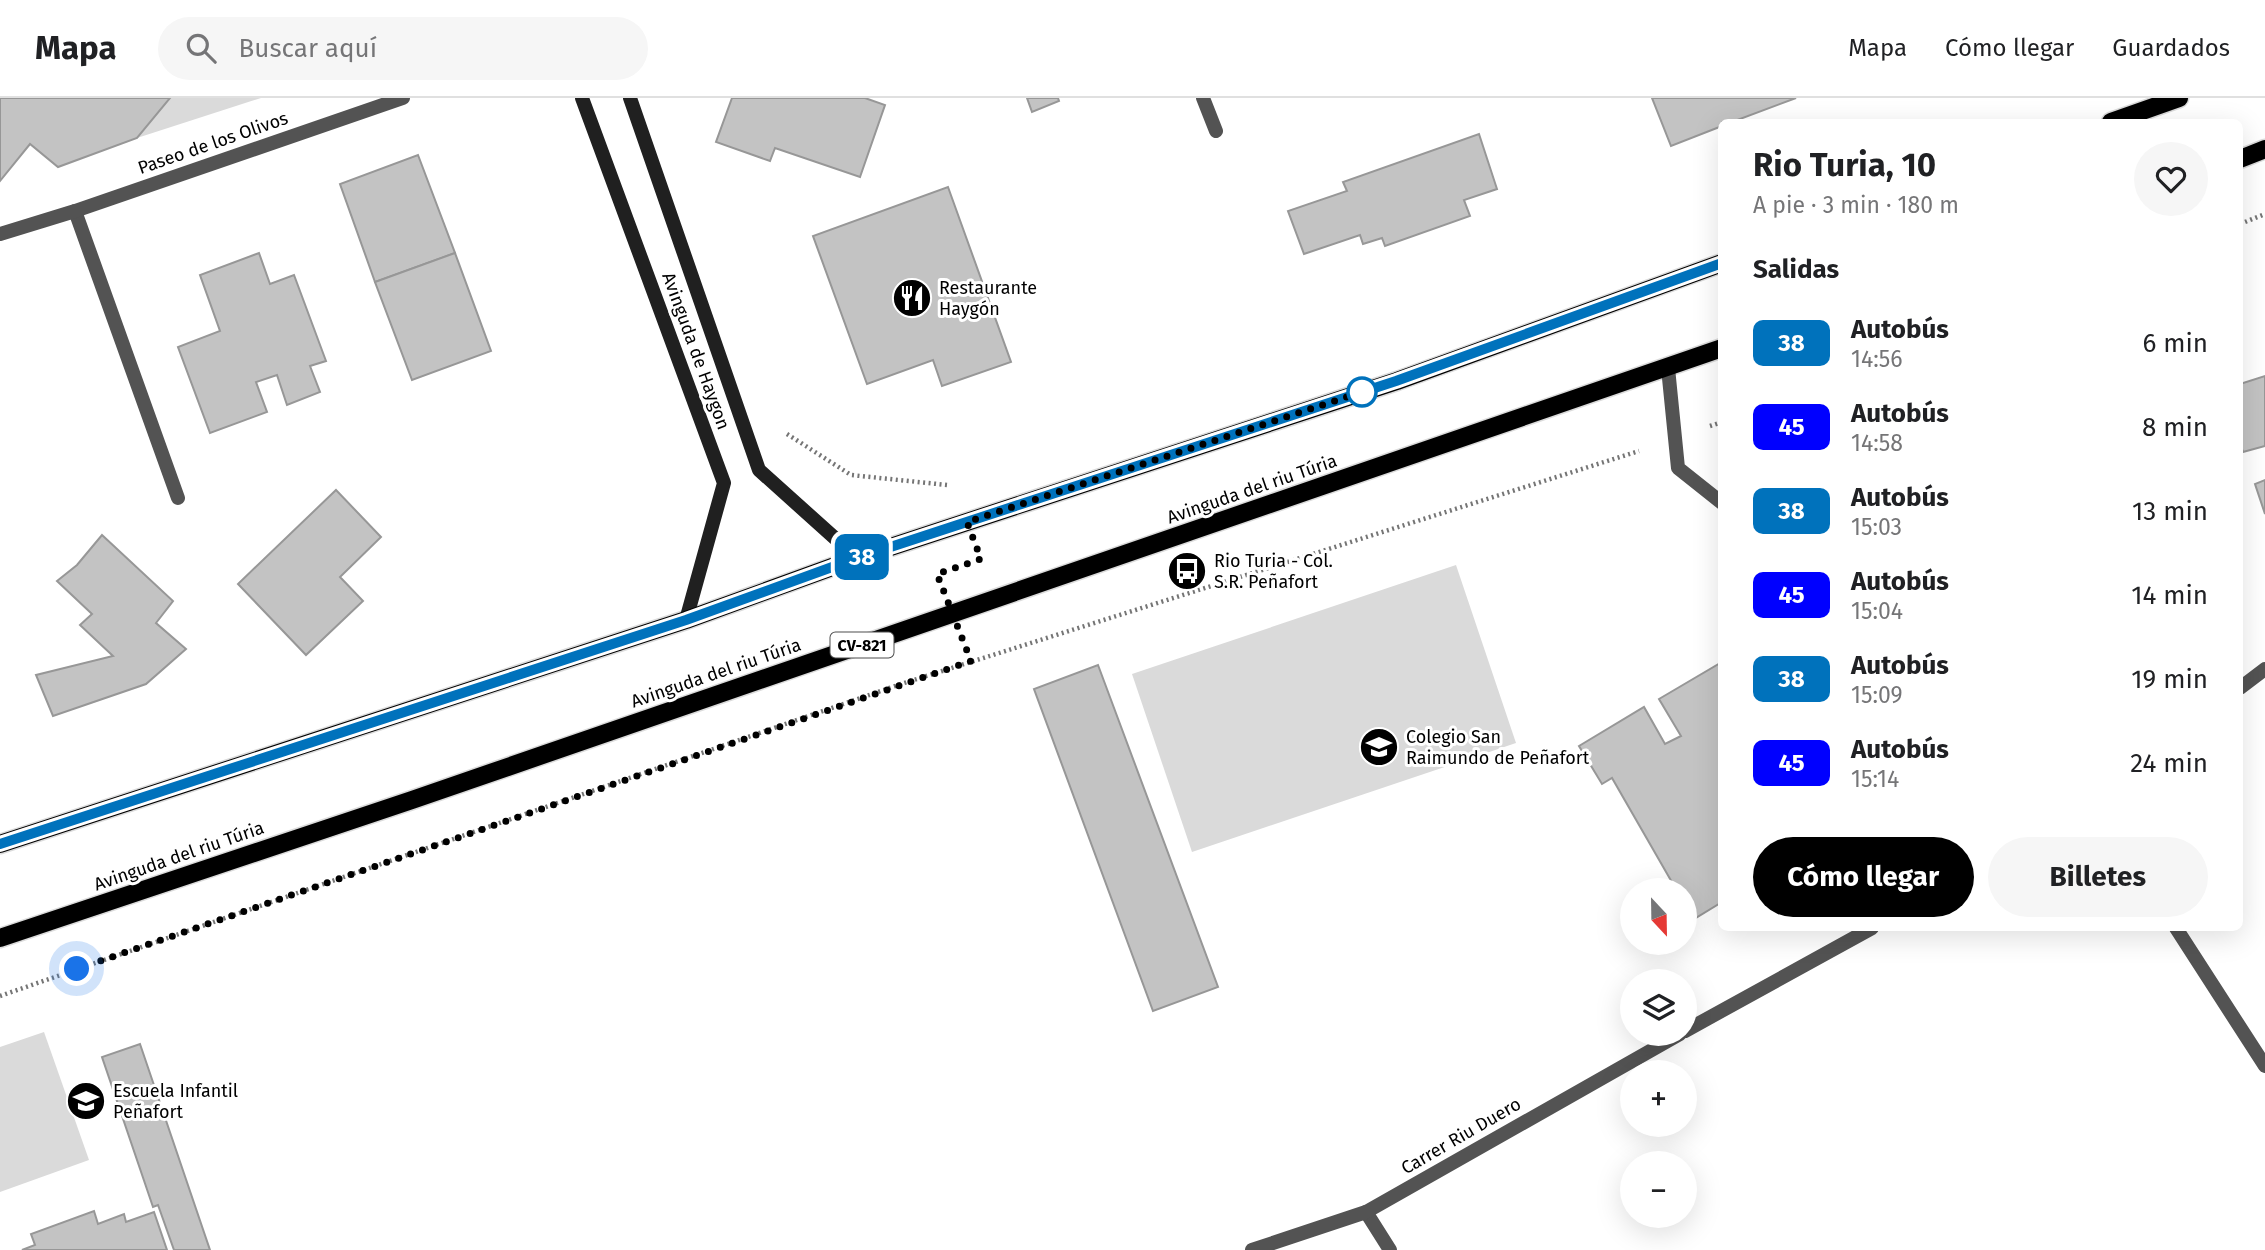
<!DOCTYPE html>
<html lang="es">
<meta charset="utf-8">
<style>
:root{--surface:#fff;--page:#f6f6f6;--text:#202124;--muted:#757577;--line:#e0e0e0;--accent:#000}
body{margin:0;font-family:"Fira Sans",sans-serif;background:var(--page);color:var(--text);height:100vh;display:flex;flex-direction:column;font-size:26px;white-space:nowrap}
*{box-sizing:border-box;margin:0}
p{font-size:23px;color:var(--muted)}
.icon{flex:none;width:38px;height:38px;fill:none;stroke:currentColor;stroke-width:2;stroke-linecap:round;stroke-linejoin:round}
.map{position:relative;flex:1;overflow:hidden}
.details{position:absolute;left:1718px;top:21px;width:525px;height:812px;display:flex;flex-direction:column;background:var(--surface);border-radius:10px;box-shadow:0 7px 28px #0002}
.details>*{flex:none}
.badge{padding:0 14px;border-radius:10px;font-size:24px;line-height:46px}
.needle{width:46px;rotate:158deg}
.fabs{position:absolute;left:1620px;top:780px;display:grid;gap:14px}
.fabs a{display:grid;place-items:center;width:77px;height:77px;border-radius:50%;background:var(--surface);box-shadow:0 7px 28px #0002;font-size:35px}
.you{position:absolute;width:35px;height:35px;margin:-18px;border:5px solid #fff;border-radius:50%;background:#1a73e8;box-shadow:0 0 0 10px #1a73e833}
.map>.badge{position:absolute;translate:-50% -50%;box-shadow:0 0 0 4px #fff}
h2{padding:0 35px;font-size:26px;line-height:63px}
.round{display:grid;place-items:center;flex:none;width:74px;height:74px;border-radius:37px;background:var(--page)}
.head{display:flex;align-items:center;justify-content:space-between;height:119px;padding:0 35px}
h1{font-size:33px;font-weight:700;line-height:52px}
.action{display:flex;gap:14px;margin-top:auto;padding:14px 35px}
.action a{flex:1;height:80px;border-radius:42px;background:var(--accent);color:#fff;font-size:28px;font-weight:700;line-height:80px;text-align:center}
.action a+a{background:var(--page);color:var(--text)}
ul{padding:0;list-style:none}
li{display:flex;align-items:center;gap:21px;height:84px;padding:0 35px}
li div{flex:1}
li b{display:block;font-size:26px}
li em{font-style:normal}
li .badge{min-width:77px;font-weight:700;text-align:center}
header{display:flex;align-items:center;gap:42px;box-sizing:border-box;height:98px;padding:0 35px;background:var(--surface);border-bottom:2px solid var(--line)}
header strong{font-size:33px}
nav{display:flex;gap:38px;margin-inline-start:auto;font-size:24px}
.search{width:490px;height:63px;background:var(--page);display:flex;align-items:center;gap:18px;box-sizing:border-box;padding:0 24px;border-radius:38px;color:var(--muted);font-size:26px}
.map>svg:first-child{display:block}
.green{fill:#dadada}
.building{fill:#c3c3c3;stroke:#979797;stroke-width:2}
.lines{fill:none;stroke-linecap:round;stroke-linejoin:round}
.primary-casing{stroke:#dbdbdb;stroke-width:21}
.path{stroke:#757575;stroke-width:4.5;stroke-dasharray:2 3.5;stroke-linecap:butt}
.street{stroke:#535353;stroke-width:14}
.secondary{stroke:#202020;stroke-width:14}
.primary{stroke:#000;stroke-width:18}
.line-casing{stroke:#fff;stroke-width:16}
.line{stroke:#0072bc;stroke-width:10}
.walk{stroke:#000;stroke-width:7;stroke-dasharray:0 12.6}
.stop-dot{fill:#fff;stroke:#0072bc;stroke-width:3.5}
.labels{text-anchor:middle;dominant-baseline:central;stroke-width:6;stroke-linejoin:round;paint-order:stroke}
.shield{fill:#fff;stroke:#4c4c4c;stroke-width:2}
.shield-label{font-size:16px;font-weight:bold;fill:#000}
.street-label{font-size:18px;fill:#000;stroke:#fff}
.poi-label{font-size:18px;fill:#000;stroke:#fff;text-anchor:start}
</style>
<header>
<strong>Mapa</strong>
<div class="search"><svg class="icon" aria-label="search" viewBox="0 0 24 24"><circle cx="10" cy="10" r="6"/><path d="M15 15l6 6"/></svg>Buscar aquí</div>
<nav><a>Mapa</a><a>Cómo llegar</a><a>Guardados</a></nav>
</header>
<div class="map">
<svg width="2265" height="1152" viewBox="0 0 2265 1152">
<rect width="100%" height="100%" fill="#fff"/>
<g class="green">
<path d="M170 0H261L137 40Z"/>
<path d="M1456 467 1516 645 1192 754 1132 576Z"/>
<path d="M44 934 89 1062 0 1094V949Z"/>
</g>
<g class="building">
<path d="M0 0H170L137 40 58 69 30 46 0 83Z"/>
<path d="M732 0H865L885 7 860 79 775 50 770 63 716 44Z"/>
<path d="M1027 0H1058L1059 3 1032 14Z"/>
<path d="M1652 0H1796L1732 24H1722V28L1671 48Z"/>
<path d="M1479 36 1497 91 1464 102 1470 118 1385 148 1382 140 1363 146 1360 137 1304 156 1288 113 1347 93 1343 84Z"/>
<path d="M418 57 455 155 375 184 340 86Z"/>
<path d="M948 89 1011 264 942 288 933 262 867 286 813 138Z"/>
<path d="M259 155 270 186 294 177 326 263 310 268 320 294 287 307 277 277 256 284 267 314 210 335 178 249 220 233 200 177Z"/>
<path d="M455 155 491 253 412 282 375 184Z"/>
<path d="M2265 278V348L2243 354 2240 345V286Z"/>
<path d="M2265 382V416L2255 386Z"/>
<path d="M336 392 381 439 340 479 363 503 306 557 238 486Z"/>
<path d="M102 437 173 503 156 525 186 551 146 586 53 618 36 577 113 558 80 527 92 516 57 483 77 467Z"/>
<path d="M1722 564V804L1694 821 1685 806V793H1677L1612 680 1602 686 1579 648 1644 609 1665 646 1681 638 1659 601Z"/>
<path d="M1098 567 1218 889 1153 913 1034 591Z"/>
<path d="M140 946 210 1152H174L158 1107 153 1109 102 959Z"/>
<path d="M94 1113 98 1126 124 1116 126 1124 154 1114 167 1152H22L35 1147 31 1136Z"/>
</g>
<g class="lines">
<g class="primary-casing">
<g id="primary">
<path d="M2111 24 2179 0"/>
<path d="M2240 61 2265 51"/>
<path d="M0 746 686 522 857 460 1397 283 1722 165"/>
<path d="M0 840 412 702 1722 250"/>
</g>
</g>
<g class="path">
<path d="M2240 126 2265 116"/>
<path d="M1710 328 1722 324"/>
<path d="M787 336 851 377 947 387"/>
<path d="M0 898 901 586 1639 353"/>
</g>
<g class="street">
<path d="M1203 0 1216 33"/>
<path d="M75 113 178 400"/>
<path d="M0 136 75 113 403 0"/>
<path d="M1668 270 1678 370 1722 405"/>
<path d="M2240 590 2265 571"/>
<path d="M2176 830 2265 968"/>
<path d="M1685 933 1872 830"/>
<path d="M1366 1114 1390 1152"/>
<path d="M1252 1152 1366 1114 1680 936"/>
</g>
<g class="secondary">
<path d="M582 0 724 385 686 522"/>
<path d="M630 0 759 372 857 460"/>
</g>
<use href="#primary" class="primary"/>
</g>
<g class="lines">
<g class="line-casing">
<path id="line" d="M0 746 686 522 857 460 1396 283 1722 165"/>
</g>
<use href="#line" class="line"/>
<path class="walk" d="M77 871 971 563 937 476 981 461 967 424 1371 291 1362 294"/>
</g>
<defs>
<g id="restaurant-disc" transform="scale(2.0125)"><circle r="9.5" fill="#000" stroke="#fff"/><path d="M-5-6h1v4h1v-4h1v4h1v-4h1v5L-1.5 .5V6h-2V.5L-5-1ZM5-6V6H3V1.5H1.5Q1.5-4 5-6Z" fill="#fff"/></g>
<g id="bus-disc" transform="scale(2.0125)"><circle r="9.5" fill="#000" stroke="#fff"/><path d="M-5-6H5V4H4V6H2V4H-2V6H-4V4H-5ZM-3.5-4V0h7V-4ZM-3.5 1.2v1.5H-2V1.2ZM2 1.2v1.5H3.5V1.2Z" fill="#fff"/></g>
<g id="school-disc" transform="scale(2.0125)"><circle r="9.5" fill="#000" stroke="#fff"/><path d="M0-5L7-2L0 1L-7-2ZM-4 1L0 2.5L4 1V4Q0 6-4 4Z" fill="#fff"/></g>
</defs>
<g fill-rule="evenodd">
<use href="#restaurant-disc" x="912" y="200"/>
<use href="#bus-disc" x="1187" y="473"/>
<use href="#school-disc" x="1379" y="649"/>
<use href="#school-disc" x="86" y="1003"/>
</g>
<circle class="stop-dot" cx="1362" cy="294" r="14"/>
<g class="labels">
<rect class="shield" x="830.5" y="534.5" width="63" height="25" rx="5"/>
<g class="shield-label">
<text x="862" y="547">CV-821</text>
</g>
<g class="street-label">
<text transform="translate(213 45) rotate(-19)">Paseo de los Olivos</text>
<text transform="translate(696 253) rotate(70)">Avinguda de Haygon</text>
<text transform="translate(1252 391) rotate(-19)">Avinguda del riu Túria</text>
<text transform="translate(716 575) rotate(-19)">Avinguda del riu Túria</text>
<text transform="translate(179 758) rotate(-19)">Avinguda del riu Túria</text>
<text transform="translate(1461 1038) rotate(-30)">Carrer Riu Duero</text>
</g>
<g class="poi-label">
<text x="939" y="190">Restaurante<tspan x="939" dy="21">Haygón</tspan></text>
<text x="1214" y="463">Rio Turia - Col.<tspan x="1214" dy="21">S.R. Peñafort</tspan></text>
<text x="1406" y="639">Colegio San<tspan x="1406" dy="21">Raimundo de Peñafort</tspan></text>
<text x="113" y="993">Escuela Infantil<tspan x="113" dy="21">Peñafort</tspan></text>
</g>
</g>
</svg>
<div class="fabs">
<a><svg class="needle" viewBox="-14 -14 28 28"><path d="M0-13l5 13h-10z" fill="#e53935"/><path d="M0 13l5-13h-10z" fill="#757577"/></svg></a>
<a><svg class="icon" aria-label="layers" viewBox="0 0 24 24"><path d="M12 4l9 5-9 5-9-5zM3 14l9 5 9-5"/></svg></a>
<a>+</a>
<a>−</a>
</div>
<div class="you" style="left:77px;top:871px"></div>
<b class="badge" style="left:862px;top:459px;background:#0072bc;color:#fff">38</b>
<section class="details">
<div class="head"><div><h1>Rio Turia, 10</h1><p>A pie · 3 min · 180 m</p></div><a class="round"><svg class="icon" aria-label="heart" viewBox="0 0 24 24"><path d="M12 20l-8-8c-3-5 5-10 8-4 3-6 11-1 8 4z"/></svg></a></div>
<h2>Salidas</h2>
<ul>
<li><span class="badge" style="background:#0072bc;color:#fff">38</span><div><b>Autobús</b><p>14:56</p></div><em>6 min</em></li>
<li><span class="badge" style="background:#00f;color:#fff">45</span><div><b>Autobús</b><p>14:58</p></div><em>8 min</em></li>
<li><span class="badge" style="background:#0072bc;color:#fff">38</span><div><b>Autobús</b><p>15:03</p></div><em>13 min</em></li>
<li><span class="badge" style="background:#00f;color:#fff">45</span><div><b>Autobús</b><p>15:04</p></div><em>14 min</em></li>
<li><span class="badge" style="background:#0072bc;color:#fff">38</span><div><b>Autobús</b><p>15:09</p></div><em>19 min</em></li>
<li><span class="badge" style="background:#00f;color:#fff">45</span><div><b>Autobús</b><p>15:14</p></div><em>24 min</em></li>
</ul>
<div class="action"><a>Cómo llegar</a><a>Billetes</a></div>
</section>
</div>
